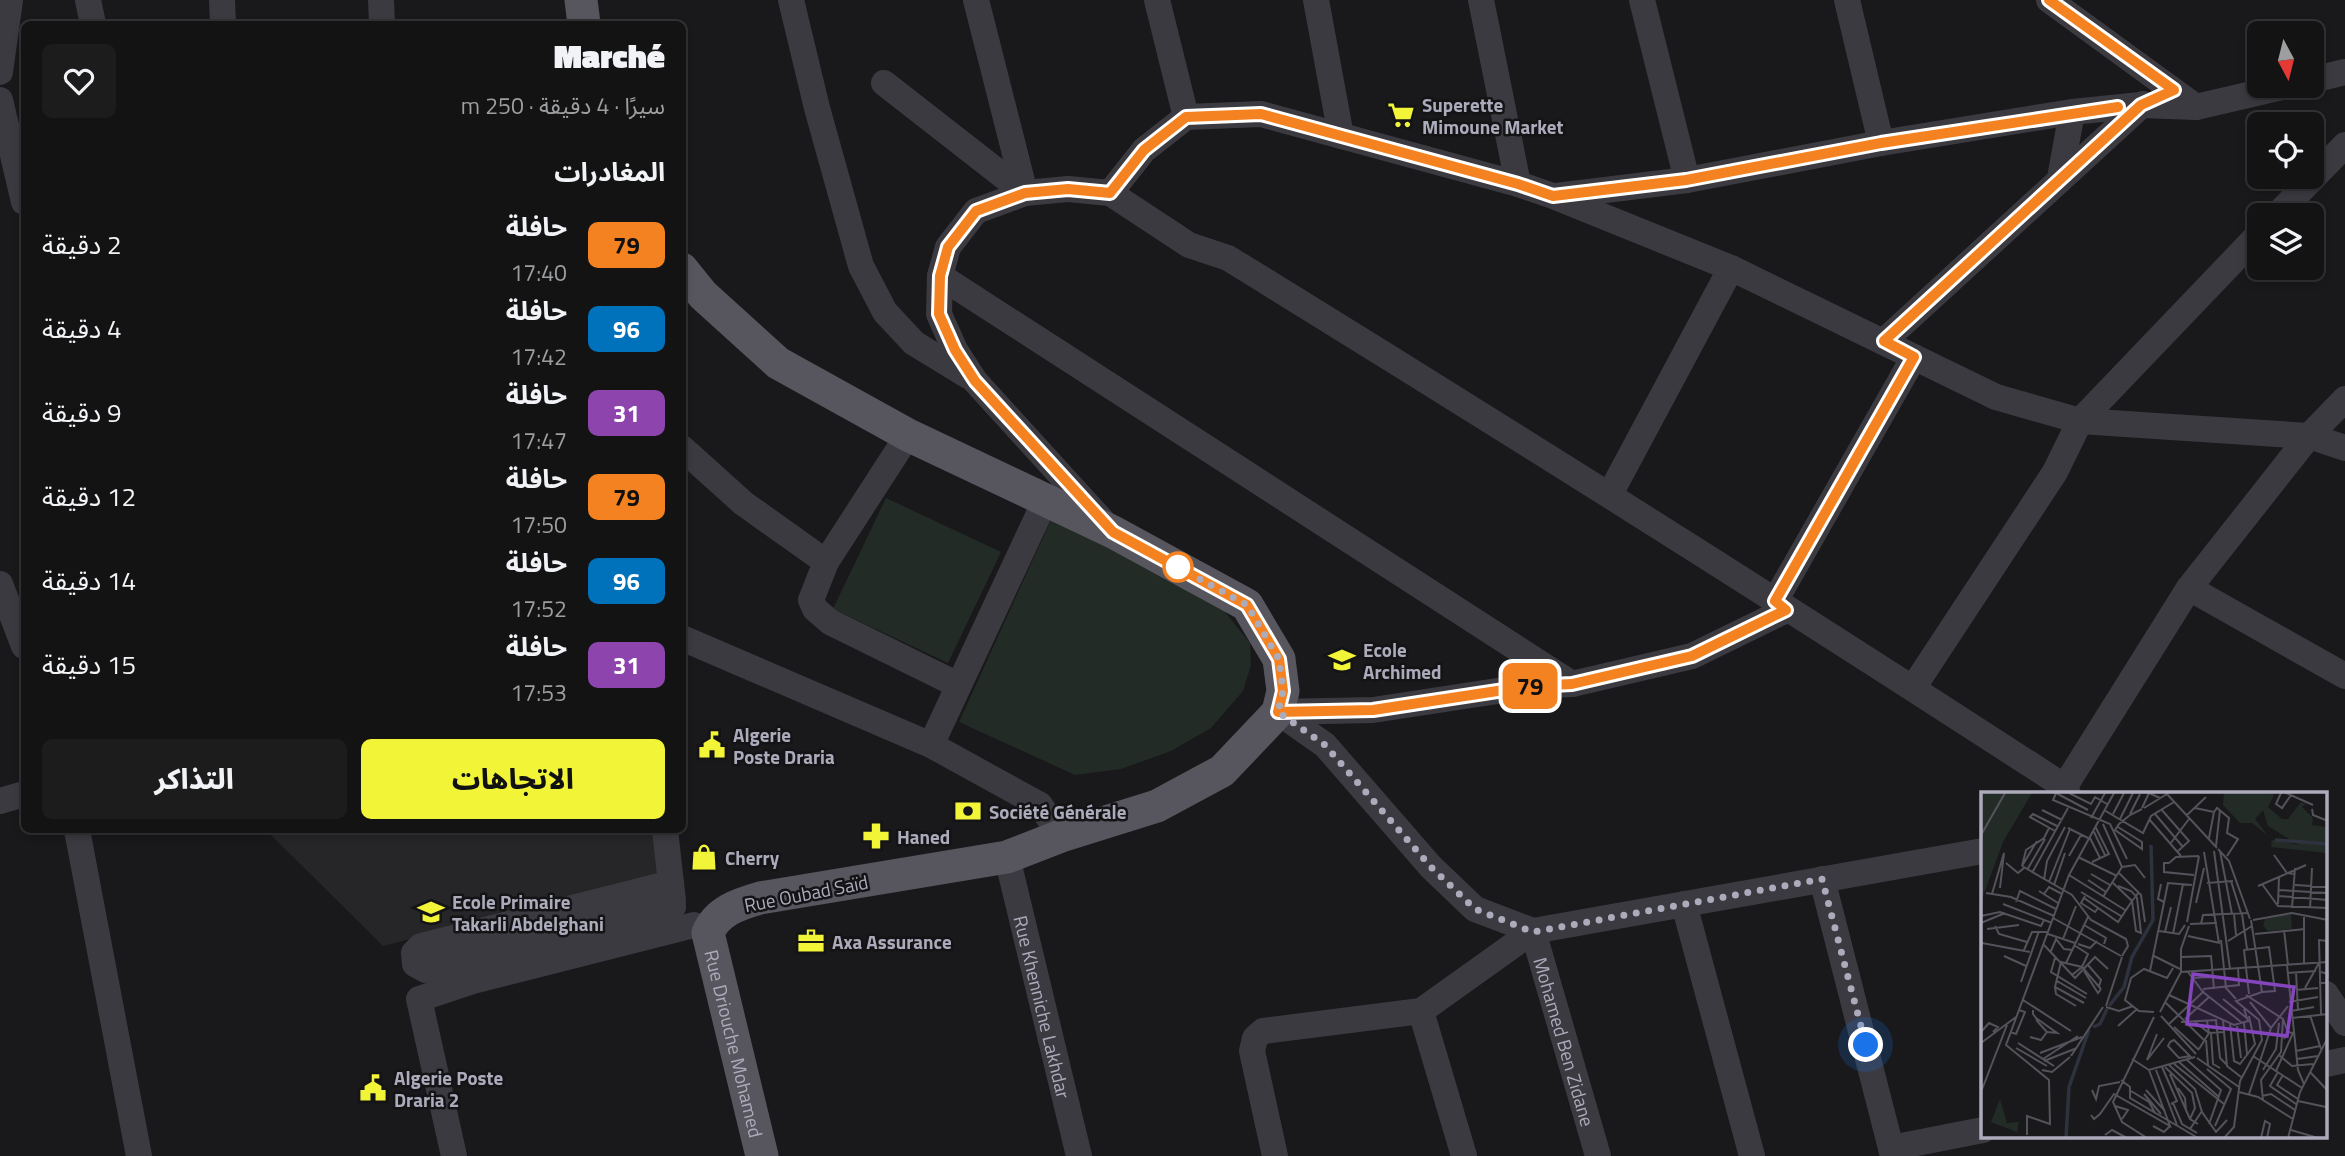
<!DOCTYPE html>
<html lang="ar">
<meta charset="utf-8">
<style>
:root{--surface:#131314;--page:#1c1c1d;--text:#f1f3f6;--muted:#9d9ea0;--line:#323234;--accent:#f1f437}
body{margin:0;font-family:"Titillium Web","Noto Sans Arabic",sans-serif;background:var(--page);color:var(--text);direction:rtl;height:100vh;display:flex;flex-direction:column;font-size:26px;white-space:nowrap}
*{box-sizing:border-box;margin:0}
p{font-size:23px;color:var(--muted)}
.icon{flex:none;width:38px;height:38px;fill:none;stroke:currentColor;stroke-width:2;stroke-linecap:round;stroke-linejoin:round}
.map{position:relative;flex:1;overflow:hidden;direction:ltr}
.sheet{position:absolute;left:21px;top:21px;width:665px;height:812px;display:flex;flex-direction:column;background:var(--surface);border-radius:10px;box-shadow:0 4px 10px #0003,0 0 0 2px var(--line);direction:rtl}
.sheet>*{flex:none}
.badge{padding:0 14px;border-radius:10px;font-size:24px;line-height:46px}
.needle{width:46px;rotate:173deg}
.buttons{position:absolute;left:2247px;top:21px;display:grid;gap:14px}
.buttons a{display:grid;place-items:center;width:77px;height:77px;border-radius:10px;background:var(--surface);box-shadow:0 4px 10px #0003,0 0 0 2px var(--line);font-size:35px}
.you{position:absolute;width:35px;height:35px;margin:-18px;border:5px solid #fff;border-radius:50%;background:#1a73e8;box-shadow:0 0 0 10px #1a73e833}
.map>.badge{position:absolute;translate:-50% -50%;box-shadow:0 0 0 4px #fff}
h2{padding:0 21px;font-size:26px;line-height:63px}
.round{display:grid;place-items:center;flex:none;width:74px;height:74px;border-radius:10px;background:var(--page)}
.head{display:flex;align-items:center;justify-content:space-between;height:119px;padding:0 21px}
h1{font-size:33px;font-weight:800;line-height:52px}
.action{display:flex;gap:14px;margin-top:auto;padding:14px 21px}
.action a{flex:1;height:80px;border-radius:10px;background:var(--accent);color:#111;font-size:28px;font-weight:800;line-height:80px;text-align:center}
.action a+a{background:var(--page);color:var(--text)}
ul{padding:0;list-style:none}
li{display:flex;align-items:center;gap:21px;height:84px;padding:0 21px}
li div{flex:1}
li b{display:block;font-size:26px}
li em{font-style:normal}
li .badge{min-width:77px;font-weight:700;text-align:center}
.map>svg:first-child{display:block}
.built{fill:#262528}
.green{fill:#222b26}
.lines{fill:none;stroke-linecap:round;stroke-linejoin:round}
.minor{stroke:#3b3a40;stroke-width:26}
.major{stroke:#57565f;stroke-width:33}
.line-casing{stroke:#fff;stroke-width:16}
.line{stroke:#f58220;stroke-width:10}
.walk{stroke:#acabbb;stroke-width:7;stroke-dasharray:0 12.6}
.stop-dot{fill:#fff;stroke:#f58220;stroke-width:3.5}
.labels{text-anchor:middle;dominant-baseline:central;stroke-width:5;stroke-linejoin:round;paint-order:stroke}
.poi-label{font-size:19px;font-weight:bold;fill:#acabbb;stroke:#141416;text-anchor:start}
.street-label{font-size:19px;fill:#acabbb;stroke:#141416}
.inset-river{fill:none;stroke:#2e323f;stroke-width:3.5}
.inset-road{fill:none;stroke:#54535b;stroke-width:2}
.view{fill:#8545be;fill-opacity:0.15;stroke:#8545be;stroke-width:3.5}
.inset-edge{fill:none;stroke:#acabbb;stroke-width:3.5}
</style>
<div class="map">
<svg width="2345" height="1156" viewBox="0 0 2345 1156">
<rect width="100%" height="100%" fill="#19191b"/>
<path class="built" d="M266 830H657L662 875 383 946Z"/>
<g class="green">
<path d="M886 498 1001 552 948 663 833 609Z"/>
<path d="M1051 520 1213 597 1250 643 1251 665 1243 691 1211 728 1171 751 1121 769 1075 775 959 722Z"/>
</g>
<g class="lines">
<g class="minor">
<path d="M88 0 93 24"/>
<path d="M222 0 223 24"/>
<path d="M381 0 382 24"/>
<path d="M791 0 817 108 861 266 885 312 914 343 968 376"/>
<path d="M976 0 1025 193"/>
<path d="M1157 0 1186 117"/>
<path d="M1316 0 1341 136"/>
<path d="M1481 0 1518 184"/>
<path d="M1642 0 1687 180"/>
<path d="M1847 0 1881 143"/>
<path d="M2049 0 2196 107"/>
<path d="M0 72 10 0"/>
<path d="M2312 80 2345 72"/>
<path d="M884 83 1025 193"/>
<path d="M0 100 24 202"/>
<path d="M2060 178 2072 112"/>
<path d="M1110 193 1189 245 1228 258C1509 431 1788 607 2065 787L2068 794"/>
<path d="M1556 196 1687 180 1881 143 2072 112 2141 105 2196 107 2287 86"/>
<path d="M2277 215 2345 145"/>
<path d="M940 276 1572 684"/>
<path d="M1884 341 2143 104"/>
<path d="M908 435 826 562 811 600 815 609 830 622 958 685"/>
<path d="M682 448 743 503 826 562"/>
<path d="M1610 494 1731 268"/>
<path d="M1107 526 975 381 955 350 939 314 940 276 948 247 976 211 1025 193 1068 189 1110 193 1144 150 1186 117 1261 114 1518 184 1553 196 1731 268 1996 397 2080 421 2309 436 2345 448"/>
<path d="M0 584 24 646"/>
<path d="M2189 588 2345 676"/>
<path d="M1775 601 1914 357"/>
<path d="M682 638 931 745 1040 805 1061 836"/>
<path d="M1913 688 2055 472 2080 421 2259 234"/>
<path id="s1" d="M1278 712 1325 745 1431 867 1475 909 1533 931 1598 1156"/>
<path d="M1278 712 1373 710 1530 686 1572 684 1692 656 1786 610"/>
<path d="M931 745 1045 501"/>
<path d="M2060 794 2189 588 2309 436 2345 399"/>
<path d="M0 801 24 794"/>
<path d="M77 830 139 1156"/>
<path d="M665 830 673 901"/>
<path id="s2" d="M1007 857 1079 1156"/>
<path d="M1822 879 1893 1156"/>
<path d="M1684 904 1752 1156"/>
<path d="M491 954 426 970 415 964 414 953 421 946 671 883"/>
<path d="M482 968 491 954 673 907"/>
<path d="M2326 994 2345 1023"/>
<path d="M1421 1011 1464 1156"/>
<path d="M2326 1064 2345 1060"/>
<path d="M1891 1148 1983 1130"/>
<path d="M454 1156 419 999 473 981 694 925 708 933"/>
<path d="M1275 1156 1252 1051 1255 1038 1263 1031 1421 1011 1533 931 1983 851"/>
</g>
<g class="major">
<path d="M581 0 584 24"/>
<path id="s3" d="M682 269 703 295 778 363 908 435 1113 532 1247 605 1279 659 1283 691 1278 712 1222 771 1157 806 1061 836 1007 857 760 898C739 904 717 911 708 933L762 1156"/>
</g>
</g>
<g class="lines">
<g class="line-casing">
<path id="line" d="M2049 0 2174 90 2141 105 1884 341 1914 357 1775 601 1786 610 1692 656 1572 684 1530 686 1373 710 1278 712 1283 691 1279 659 1247 605 1113 532 975 381 955 350 939 314 940 276 948 247 976 211 1025 193 1068 189 1110 193 1144 150 1186 117 1261 114 1518 184 1553 196 1686 180 1881 143 2118 107"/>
</g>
<use href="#line" class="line"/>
<path class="walk" d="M1178 567 1247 605 1279 659 1283 691 1278 712 1325 745 1431 867 1475 909 1533 932 1822 879 1866 1045"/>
</g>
<defs>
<g id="supermarket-bare" transform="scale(2.1)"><path d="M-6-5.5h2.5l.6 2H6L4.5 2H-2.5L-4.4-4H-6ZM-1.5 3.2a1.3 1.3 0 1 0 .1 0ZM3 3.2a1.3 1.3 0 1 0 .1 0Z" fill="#f1f437" stroke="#141416" stroke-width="2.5" paint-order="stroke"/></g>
<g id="school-bare" transform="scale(2.1)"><path d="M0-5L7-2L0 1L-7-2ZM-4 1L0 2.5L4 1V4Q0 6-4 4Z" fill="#f1f437" stroke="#141416" stroke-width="2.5" paint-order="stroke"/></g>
<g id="civic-bare" transform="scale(2.1)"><path d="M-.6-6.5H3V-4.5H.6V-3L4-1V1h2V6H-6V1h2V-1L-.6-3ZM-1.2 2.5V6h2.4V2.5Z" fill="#f1f437" stroke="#141416" stroke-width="2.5" paint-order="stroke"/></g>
<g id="bank-bare" transform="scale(2.1)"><path d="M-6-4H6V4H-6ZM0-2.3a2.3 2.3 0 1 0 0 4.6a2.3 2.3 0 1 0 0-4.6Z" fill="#f1f437" stroke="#141416" stroke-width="2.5" paint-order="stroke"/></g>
<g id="pharmacy-bare" transform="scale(2.1)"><path d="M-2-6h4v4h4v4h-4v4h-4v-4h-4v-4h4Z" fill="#f1f437" stroke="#141416" stroke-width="2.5" paint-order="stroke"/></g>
<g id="shop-bare" transform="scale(2.1)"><path d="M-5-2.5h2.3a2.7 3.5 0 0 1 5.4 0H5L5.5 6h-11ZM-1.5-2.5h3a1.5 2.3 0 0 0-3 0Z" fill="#f1f437" stroke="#141416" stroke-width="2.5" paint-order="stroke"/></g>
<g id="office-bare" transform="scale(2.1)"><path d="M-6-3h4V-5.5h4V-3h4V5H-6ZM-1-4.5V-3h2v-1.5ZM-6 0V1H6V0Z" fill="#f1f437" stroke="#141416" stroke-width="2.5" paint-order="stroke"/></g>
</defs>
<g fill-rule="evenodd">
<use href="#supermarket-bare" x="1401" y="115"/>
<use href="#school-bare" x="1342" y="660"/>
<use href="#civic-bare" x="712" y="745"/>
<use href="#bank-bare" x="968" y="811"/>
<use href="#pharmacy-bare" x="876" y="836"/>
<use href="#shop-bare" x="704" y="857"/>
<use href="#school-bare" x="431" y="912"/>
<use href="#office-bare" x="811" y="941"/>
<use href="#civic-bare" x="373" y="1088"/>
</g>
<circle class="stop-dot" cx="1178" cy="567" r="14"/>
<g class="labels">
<g class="poi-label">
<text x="1422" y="104">Superette<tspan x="1422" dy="22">Mimoune Market</tspan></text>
<text x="1363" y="649">Ecole<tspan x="1363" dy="22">Archimed</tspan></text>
<text x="733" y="734">Algerie<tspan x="733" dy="22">Poste Draria</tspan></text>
<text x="989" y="811">Société Générale</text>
<text x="897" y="836">Haned</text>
<text x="725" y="857">Cherry</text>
<text x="452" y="901">Ecole Primaire<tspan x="452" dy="22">Takarli Abdelghani</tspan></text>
<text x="832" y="941">Axa Assurance</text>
<text x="394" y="1077">Algerie Poste<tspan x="394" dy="22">Draria 2</tspan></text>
</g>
<g class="street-label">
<text transform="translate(806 893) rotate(-11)">Rue Oubad Saïd</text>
<text stroke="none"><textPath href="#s2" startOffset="154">Rue Khenniche Lakhdar</textPath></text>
<text stroke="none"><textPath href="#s1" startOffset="457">Mohamed Ben Zidane</textPath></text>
<text stroke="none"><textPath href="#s3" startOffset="1522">Rue Driouche Mohamed</textPath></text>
</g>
</g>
<g transform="translate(1981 792)">
<rect width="346" height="346" fill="#19191b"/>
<path d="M0 1H51L22 50 0 110ZM243 1H290L293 3 287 15 301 27H307L320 10 325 12 321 15 332 26 331 33 346 35V61L290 55 291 48 318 53 287 34 282 18 274 27 287 44 271 31H259L242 13ZM310 122 311 137 287 139 282 134 284 127ZM19 307 26 331 38 330 36 340 10 330Z" fill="#222b26"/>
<path class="inset-river" d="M294 48 347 52M128 214 143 195 151 165 172 128 170 53M112 235 119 232 126 217M85 346 88 295 108 238"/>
<path class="inset-road" d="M75 1 72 8 129 32 146 67M75 1 107 18M88 1 110 12 114 5 126 12M185 1 236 56M300 1 295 12 301 16 310 3M305 1 332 13M161 16 168 1 179 6M163 16 186 2M214 16 233 20 228 46M180 17 208 49 196 60M331 17 332 23 347 29M61 18 81 28M123 18 162 41 170 24 193 10M233 20 236 16 248 26 246 41 257 47 246 64M132 22 143 1M149 22 159 2M174 22 202 55M206 23 225 5M110 26 124 1M139 27 152 1M168 27 200 64M122 32 141 75 122 105M137 35 161 50V57L134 38 138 32 149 23 161 17M87 36 107 46M112 38 124 63M74 39 49 25 52 22 76 34M0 43 24 1M109 46 119 66M189 52 208 27M235 54 239 18M237 57 248 69 269 127M233 59 249 177M239 59 251 122M223 60 238 151M293 63 306 81 314 82M88 64 100 43M97 65 136 84M111 70 128 62 114 34M25 71 37 81 43 76M188 71H183V80L213 83M188 71 195 65 218 64M41 74 91 103 110 128 145 147 147 154 141 164M41 74 45 58 63 46 68 36M41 74 56 49M141 75 154 73 164 86M46 78 64 47M51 81 87 16M138 81 160 103 164 130M110 82 129 93M88 83 144 118M63 88 66 69 84 35M107 88 125 100M250 89 260 121M68 90 89 37M226 91 252 89M180 92 177 107 183 110M281 92 297 114 347 116M73 93 84 61M314 93 347 95M137 94 150 99 155 104 156 106 160 141 155 139 151 109 155 104 158 100M277 94 298 85M298 98 347 101M58 99 77 111M100 100 140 124M5 101 30 105 73 124M11 102 23 61 19 96M63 102 68 95 81 102M104 104 100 111 114 120 117 116M298 104 347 108M103 106 137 130 151 109 131 90M35 110 39 99 75 117M215 111 223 76M22 112 71 131M297 112 298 85 325 73M311 116 314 76M329 117 331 76M253 122 255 143M261 122 266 157M323 123V172M0 124 19 120 60 134 63 128M72 126 140 164M272 128 311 121 347 128M206 130 218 64M0 131 24 121M209 132 236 131M220 132 222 123 266 121M103 133 125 146 123 152M14 134 18 142 46 150M6 137 38 133M303 138 307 173M178 139 198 142 204 133M184 140 190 115M67 142 94 151M192 142 202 92M274 142 324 137M207 144 239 151M82 147 95 114M240 148 245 196 255 207M247 149 271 134M1 151 49 160M97 152 109 156 116 149M63 153 94 186 114 165 127 177M43 158 51 140H67M70 159 75 147 83 157 91 158M23 164 45 174M173 164 199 177M200 165 230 164 233 197M74 166 70 180 106 202M85 171 107 125M107 173 120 188 118 194M306 173 317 278 323 292M103 179 117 201 120 197M169 179 187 91 211 93M200 180 347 170M207 180 222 200 260 230M315 180 317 218M306 181 335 179M91 183 101 175 107 162 93 153M210 186 231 185M76 189 105 206M40 190 58 139M338 191H345L347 182 340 180M74 195 75 202 95 214M324 196 338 171M222 197 258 193 257 176M315 198 337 196M268 202 263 158 288 155 294 199 281 200M188 203 253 233 267 229 263 217M265 203 302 227 300 260 280 288 282 308M242 207 267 227M42 208 90 239M269 210 290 236M308 210 337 205M103 211 74 195 80 170 101 175 120 197M185 211 223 248M125 214 141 165M125 215 138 219 152 214M52 218V222L55 226 56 229 66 240 76 241 55 226M310 219 333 215M173 220 158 219 144 208 150 186 163 177 186 186 192 176M179 220 200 180V157L208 134M340 222 338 148 347 149M329 223 340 257M180 224 215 262M311 226 347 222M204 227 228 205M302 227 307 240 303 247M235 228 239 266 246 273M242 228 246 274 260 285M200 230 236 228M214 230 228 241 243 240M249 231 253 269 259 272 274 252 268 224M263 231 266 262M188 232 223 199M137 234 156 217M256 234 260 266M193 235 218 258M0 240 8 231 17 235 12 240M29 240 35 242 44 220 38 218M230 241 232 272 239 276M176 242 166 268 183 246M49 245 60 248 66 240M225 248 227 273M189 250 187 254 198 266 209 264 193 248 189 250M0 251 35 225M37 251 73 274M35 256 66 274M218 257 228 241 226 229M315 259 339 254M59 261 101 245M298 263 311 274 332 272M90 264 122 215M272 264 321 296M216 266 258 295M62 267 97 244M151 267 168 278 214 265M316 267 337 264M206 268 240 298 228 332M63 269 96 256M198 270 238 305M193 272 243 312M188 273 214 297 221 320 235 340 246 328M181 275 196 309 190 312M184 275 211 301 214 316 209 327M226 277 250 297 234 334M61 278 71 280 89 265M175 278 196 333M282 278 295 257 298 231M295 279 312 241 307 240M297 280 289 294 315 312M329 280 347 299M189 282 209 327 217 332M302 283 296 293 317 307M140 288 149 295V306L217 346M197 296 204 306 205 319M111 298 115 307 118 294 139 290M165 298 184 319M150 299 168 310 174 321M0 300 26 233M258 300 277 305 312 327M163 302 180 322M268 302 290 236 307 214M281 304 290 302 314 318M317 309 345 315M192 311 201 332 216 341M134 314 147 318 141 327M110 323 113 327 119 322 133 302 189 334 168 278M172 334 183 340 189 334M209 337 221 319M310 338 337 346M46 343V324L69 332 68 288 25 253 88 83 133 1M124 343 131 338 146 346M166 346 141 330 132 310 173 225M243 346 253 335 259 289 281 248 278 228 255 209 281 200 270 128M280 346 284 329 289 332 286 346M307 346 319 300 347 245"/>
<path class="view" d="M212 182 313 195 306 244 206 232Z"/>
<rect width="346" height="346" class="inset-edge"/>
</g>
</svg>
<div class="buttons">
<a><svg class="needle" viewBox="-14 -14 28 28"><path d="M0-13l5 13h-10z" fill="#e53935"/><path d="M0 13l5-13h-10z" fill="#9d9ea0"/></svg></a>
<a><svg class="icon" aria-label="locate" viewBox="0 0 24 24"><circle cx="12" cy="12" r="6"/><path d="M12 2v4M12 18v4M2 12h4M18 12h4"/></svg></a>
<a><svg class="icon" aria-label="layers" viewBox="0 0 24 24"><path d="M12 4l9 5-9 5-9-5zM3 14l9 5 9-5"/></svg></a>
</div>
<div class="you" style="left:1866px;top:1045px"></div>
<b class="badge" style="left:1530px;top:686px;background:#f58220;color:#111">79</b>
<section class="sheet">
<div class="head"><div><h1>Marché</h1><p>سيرًا · 4 دقيقة · 250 m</p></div><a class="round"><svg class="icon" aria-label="heart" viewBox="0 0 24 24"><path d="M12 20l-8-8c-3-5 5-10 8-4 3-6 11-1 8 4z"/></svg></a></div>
<h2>المغادرات</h2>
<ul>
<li><span class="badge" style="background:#f58220;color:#111">79</span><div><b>حافلة</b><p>17:40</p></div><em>2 دقيقة</em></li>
<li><span class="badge" style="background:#0072bc;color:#fff">96</span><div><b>حافلة</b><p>17:42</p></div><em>4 دقيقة</em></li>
<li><span class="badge" style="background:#8e44ad;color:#fff">31</span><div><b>حافلة</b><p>17:47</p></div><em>9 دقيقة</em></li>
<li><span class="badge" style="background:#f58220;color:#111">79</span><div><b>حافلة</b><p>17:50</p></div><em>12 دقيقة</em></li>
<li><span class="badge" style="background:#0072bc;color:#fff">96</span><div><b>حافلة</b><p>17:52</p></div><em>14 دقيقة</em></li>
<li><span class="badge" style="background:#8e44ad;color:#fff">31</span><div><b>حافلة</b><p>17:53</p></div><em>15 دقيقة</em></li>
</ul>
<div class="action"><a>الاتجاهات</a><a>التذاكر</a></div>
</section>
</div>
